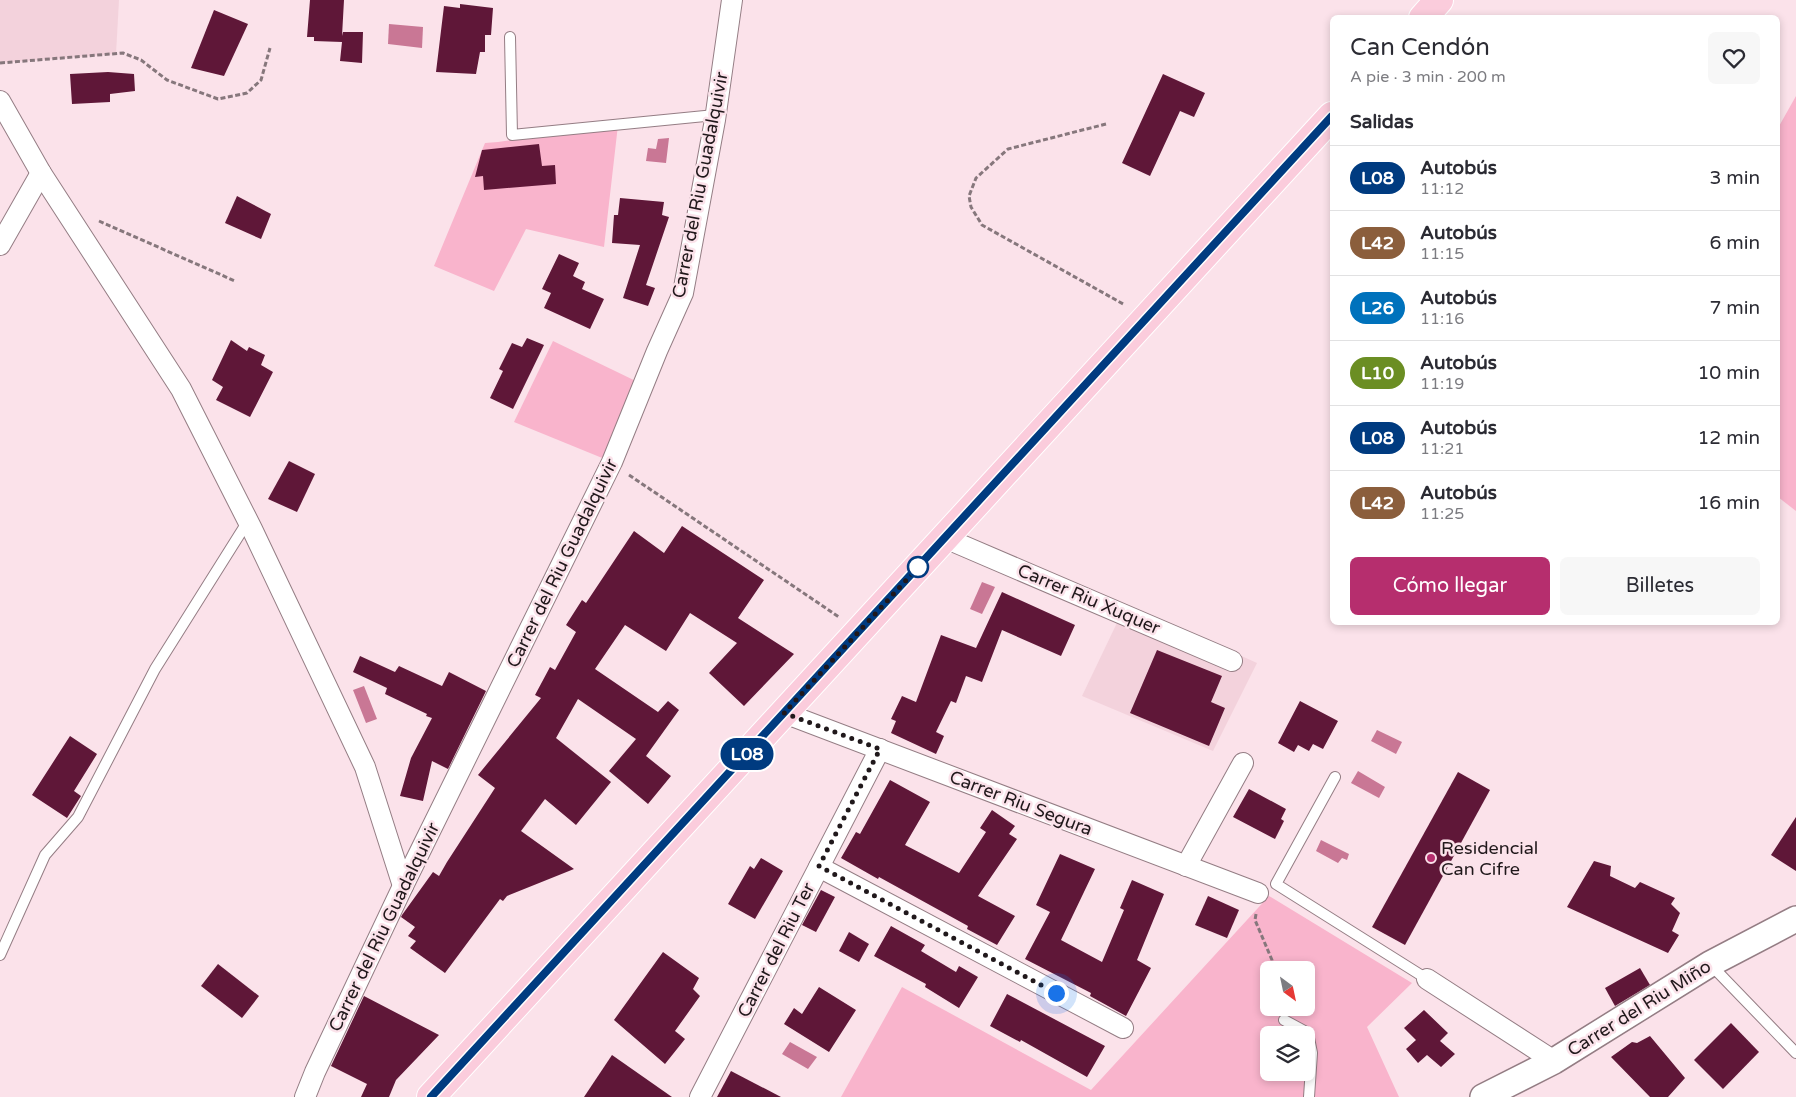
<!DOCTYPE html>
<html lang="es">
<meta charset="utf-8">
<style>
:root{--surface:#fff;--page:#f7f7f7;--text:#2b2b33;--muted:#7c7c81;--line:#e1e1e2;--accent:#b62e6e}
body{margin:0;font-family:"Varela Round",sans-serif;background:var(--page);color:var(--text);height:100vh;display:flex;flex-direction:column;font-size:19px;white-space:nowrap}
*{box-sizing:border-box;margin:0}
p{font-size:16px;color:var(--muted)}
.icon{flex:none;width:28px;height:28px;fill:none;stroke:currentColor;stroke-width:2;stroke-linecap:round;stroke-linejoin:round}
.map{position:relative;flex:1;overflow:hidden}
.side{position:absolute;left:1330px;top:15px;width:450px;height:610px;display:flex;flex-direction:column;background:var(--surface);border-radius:8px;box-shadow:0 2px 8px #0003}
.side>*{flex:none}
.badge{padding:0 10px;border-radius:16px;font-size:18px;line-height:32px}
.needle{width:32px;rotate:147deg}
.tools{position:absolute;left:1260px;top:961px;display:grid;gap:10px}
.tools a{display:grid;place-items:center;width:55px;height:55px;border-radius:8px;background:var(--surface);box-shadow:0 2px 8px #0003;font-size:25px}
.you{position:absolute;width:25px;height:25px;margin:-12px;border:4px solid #fff;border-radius:50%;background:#1a73e8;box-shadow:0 0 0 8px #1a73e833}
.map>.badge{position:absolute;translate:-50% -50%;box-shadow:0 0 0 2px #fff}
h2{padding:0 20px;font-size:19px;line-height:45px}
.round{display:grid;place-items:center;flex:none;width:52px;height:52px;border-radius:8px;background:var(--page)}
.head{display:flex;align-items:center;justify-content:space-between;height:85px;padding:0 20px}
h1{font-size:24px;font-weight:600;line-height:38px}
.primary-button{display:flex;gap:10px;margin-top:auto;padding:10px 20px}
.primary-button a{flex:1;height:58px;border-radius:8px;background:var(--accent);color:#fff;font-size:20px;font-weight:600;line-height:58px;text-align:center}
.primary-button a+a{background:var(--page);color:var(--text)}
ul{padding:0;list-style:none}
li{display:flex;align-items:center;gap:15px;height:65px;padding:0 20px;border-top:1px solid var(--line)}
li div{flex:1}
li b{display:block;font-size:19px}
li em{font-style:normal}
li .badge{min-width:55px;font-weight:700;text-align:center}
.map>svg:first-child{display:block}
.built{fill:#f3d2dc}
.green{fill:#f9b4cc;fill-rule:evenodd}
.water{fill:#c97795}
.building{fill:#5f1738}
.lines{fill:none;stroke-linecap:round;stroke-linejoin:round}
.service-casing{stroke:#947d84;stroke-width:12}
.minor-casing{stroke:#947d84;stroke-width:22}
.tertiary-casing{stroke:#947d84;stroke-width:28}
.primary-casing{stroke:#fff;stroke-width:30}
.path{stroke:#86777c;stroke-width:3;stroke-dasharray:5 2.5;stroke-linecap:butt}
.service{stroke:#fff;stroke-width:10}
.minor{stroke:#fff;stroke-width:20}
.tertiary{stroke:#fff;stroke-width:25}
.primary{stroke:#fbccdc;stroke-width:28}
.line-casing{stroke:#fff;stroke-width:11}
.line{stroke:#003b80;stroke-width:8}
.walk{stroke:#20181b;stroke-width:5;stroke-dasharray:0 9}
.stop-dot{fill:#fff;stroke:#003b80;stroke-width:2.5}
.poi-dot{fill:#b62e6e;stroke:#fbe2ea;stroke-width:2}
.labels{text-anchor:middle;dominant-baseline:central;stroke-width:5;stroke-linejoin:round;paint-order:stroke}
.street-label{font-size:18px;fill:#20181b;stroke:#fbe2ea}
.poi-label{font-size:18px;fill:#20181b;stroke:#fbe2ea;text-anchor:start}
</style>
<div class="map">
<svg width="1796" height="1097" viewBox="0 0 1796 1097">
<rect width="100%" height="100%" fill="#fbe2ea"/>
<g class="built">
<path d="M0 0H119L116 54 0 63Z"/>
<path d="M1126 604 1257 663 1213 751 1082 696Z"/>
</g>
<g class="green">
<path d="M1796 96V511L1778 497V128Z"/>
<path d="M618 125 604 247 526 229 494 291 434 266 485 143 498 142Z"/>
<path d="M553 341 644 385 612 462 514 422Z"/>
<path d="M1269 896 1412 983 1367 1027 1399 1097H841L902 987 1091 1090ZM1269 970H1306V1008H1269ZM1269 1035H1306V1072H1269Z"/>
</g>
<g class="water">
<path d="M389 24 423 27 422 48 388 44Z"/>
<path d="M669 138 666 163 646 161 648 148 656 149 658 139Z"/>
<path d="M982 582 995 587 982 614 970 609Z"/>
<path d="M364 686 377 719 366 723 353 690Z"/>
<path d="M1377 730 1402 742 1396 754 1371 741Z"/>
<path d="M1358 771 1385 787 1379 798 1351 783Z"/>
<path d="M1321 840 1349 854 1347 860 1342 858 1338 863 1316 851Z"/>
<path d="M790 1042 817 1057 808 1069 782 1054Z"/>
</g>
<g class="building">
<path d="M310 0H344L342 36 343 32H363L362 63 340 61 342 42 314 41V37H307Z"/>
<path d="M460 4 493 8 491 35H485V52H480L476 74 436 72 444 6 460 8Z"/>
<path d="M214 10 248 24 224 76 191 68Z"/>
<path d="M108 72 134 74 135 91 110 94V102L72 104 70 74Z"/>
<path d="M1163 74 1205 93 1194 117 1180 111 1150 176 1122 163Z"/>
<path d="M539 144 542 166 555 165 556 184 484 190 483 176 475 177 482 150Z"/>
<path d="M237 196 271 214 261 239 225 223Z"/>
<path d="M620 198 664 202 662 215 669 217 646 285 655 288 648 306 623 298 640 245 612 243 614 215H618Z"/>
<path d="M559 254 579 263 573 276 585 282 582 289 604 299 590 329 544 308 551 293 542 289Z"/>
<path d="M527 338 544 345 513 409 490 398 503 371 499 369 512 343 522 347Z"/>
<path d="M231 340 247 351 249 347 265 355 261 365 273 372 250 417 216 400 223 387 212 380Z"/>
<path d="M289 461 315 474 297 512 268 499Z"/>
<path d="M682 526 764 580 738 618 794 654 744 706 709 673 737 643 690 613 666 651 625 625 595 669 658 712 668 701 679 710 646 756 671 776 648 804 609 771 636 739 578 699 556 738 611 782 576 825 545 799 521 831 574 869 507 896 503 901 500 899 445 973 410 948 416 941 408 936 415 927 401 917 402 915 433 872 439 876 447 862 495 788 478 775 541 698 535 695 550 667 555 670 576 632 566 625 582 600 586 603 634 531 664 553Z"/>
<path d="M1002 592 1075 625 1061 656 1002 630 982 682 966 676 956 703 951 701 936 732 944 736 936 754 891 733 896 721 891 719 902 696 916 702 941 635 976 648Z"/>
<path d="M1157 650 1222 676 1211 702 1225 708 1209 746 1130 713Z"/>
<path d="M360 656 395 672 399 666 442 686 449 672 486 691 448 769 432 761 423 801 400 796 411 758 432 718 426 716 427 714 385 694 387 688 353 672Z"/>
<path d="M1300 701 1338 721 1323 749 1313 744 1309 751 1298 745 1294 752 1278 743Z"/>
<path d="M70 736 97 754 74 791 81 796 67 818 32 795Z"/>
<path d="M1458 772 1490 790 1405 945 1372 927Z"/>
<path d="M890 780 930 802 905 845 959 873 986 832 980 828 992 810 1015 826 1009 834 1017 839 978 896 1015 916 997 945 967 929 968 926 879 877 878 879 841 858 856 832 860 834Z"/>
<path d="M1249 789 1286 809 1281 819 1284 821 1275 839 1233 817Z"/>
<path d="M1796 817V871L1771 855Z"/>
<path d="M1060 854 1095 869 1061 940 1102 962 1124 910 1120 908 1132 880 1164 894 1137 960 1151 968 1126 1016 1090 996 1091 993 1025 959 1050 912 1036 905Z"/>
<path d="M761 858 783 871 755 919 728 904 750 866 754 869Z"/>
<path d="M1594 861 1611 866 1610 876 1635 888 1640 882 1675 898 1671 904 1680 913 1672 931 1679 935 1668 953 1567 907Z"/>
<path d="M821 890 835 897 816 932 802 925Z"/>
<path d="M1208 896 1239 910 1227 938 1195 925Z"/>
<path d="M891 926 925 945 921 951 956 972 959 966 978 977 959 1008 925 987 926 984 874 956Z"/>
<path d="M849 932 869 944 859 962 839 951Z"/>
<path d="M663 952 699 978 693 989 700 996 675 1031 685 1039 665 1064 614 1020Z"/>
<path d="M218 964 259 996 242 1018 201 986Z"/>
<path d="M1640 968 1650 985 1615 1006 1605 988Z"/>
<path d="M819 987 856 1010 829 1052 784 1024 794 1008 802 1014Z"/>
<path d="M1007 994 1105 1046 1087 1077 1021 1040 1020 1042 990 1026Z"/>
<path d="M364 996 439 1035 396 1080 389 1097H361L367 1084 331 1066Z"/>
<path d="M1424 1010 1448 1033 1440 1041 1455 1054 1441 1067 1427 1055 1418 1063 1406 1049 1416 1040 1404 1028Z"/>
<path d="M1731 1023 1759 1052 1723 1089 1694 1060Z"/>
<path d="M1650 1036 1685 1078 1668 1097H1650L1611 1057 1632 1042 1637 1043Z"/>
<path d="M612 1055 672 1097H584Z"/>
<path d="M731 1071 781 1097H717Z"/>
</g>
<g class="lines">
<g class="service-casing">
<g id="service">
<path d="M510 37 512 135 715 115"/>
<path d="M1335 777 1276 884 1427 979"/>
<path d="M0 955 45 855 78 817 155 669 248 521"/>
<path d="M1711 965 1796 1053"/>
<path d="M1284 1020 1308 1033 1312 1053 1309 1097"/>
</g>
</g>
<g class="minor-casing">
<g id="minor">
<path d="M0 101 41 173 181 389 252 529 365 767 403 886"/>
<path d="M0 245 41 173"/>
<path d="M945 538 1232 661"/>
<path d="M784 713 1258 893"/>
<path d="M1186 866 1243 763"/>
<path d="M819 867 1123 1028"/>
<path d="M1427 979 1554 1061"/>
<path d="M305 1097 315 1072 403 886 612 462 657 351 683 293 715 120 732 0"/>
<path d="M700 1097 880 749"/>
</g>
</g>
<g class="tertiary-casing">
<path id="tertiary" d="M1483 1097 1554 1061 1710 964 1796 919"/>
</g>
<g class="primary-casing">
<g id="primary">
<path d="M1423 18 1439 0"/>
<path d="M431 1097 1332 116"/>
</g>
</g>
<g class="path">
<path d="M0 63 123 53 141 60 167 80 218 99 247 93 261 80 270 48"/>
<path d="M1106 124 1008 149 976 178 969 196 971 207 982 225 1125 305"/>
<path d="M99 221 235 281"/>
<path d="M629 475 839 617"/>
<path d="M1256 914 1255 920 1272 960 1273 970"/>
</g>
<use href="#service" class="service"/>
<use href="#minor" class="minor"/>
<use href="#tertiary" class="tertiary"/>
<use href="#primary" class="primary"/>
</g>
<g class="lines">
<g class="line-casing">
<path id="line" d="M431 1097 1332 116"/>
</g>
<use href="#line" class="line"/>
<path class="walk" d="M918 567 921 564 784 713 880 749 819 866 1056 993"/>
</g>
<circle class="stop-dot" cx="918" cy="567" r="10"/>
<circle class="poi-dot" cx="1431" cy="858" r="5"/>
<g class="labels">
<g class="street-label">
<text transform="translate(700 185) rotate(-79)">Carrer del Riu Guadalquivir</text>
<text transform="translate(562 563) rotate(-64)">Carrer del Riu Guadalquivir</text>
<text transform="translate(1089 599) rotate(23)">Carrer Riu Xuquer</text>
<text transform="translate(1021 803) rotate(21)">Carrer Riu Segura</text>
<text transform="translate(384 927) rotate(-64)">Carrer del Riu Guadalquivir</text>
<text transform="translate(776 950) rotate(-63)">Carrer del Riu Ter</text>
<text transform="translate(1639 1008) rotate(-32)">Carrer del Riu Miño</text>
</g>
<g class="poi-label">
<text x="1441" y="848">Residencial<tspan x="1441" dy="21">Can Cifre</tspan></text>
</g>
</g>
</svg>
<div class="tools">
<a><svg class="needle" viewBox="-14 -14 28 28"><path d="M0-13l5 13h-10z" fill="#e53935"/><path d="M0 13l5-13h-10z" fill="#7c7c81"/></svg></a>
<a><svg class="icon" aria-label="layers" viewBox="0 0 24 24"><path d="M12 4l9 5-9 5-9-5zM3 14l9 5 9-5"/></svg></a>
</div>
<div class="you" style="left:1056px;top:993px"></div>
<b class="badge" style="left:747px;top:754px;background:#003b80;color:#fff">L08</b>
<section class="side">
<div class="head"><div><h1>Can Cendón</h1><p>A pie · 3 min · 200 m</p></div><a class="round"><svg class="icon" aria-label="heart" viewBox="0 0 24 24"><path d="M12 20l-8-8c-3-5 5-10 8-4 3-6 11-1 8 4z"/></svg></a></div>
<h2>Salidas</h2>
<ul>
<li><span class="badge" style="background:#003b80;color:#fff">L08</span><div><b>Autobús</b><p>11:12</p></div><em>3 min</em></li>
<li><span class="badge" style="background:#8b5e3c;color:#fff">L42</span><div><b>Autobús</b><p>11:15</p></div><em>6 min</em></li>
<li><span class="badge" style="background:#0072bc;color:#fff">L26</span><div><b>Autobús</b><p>11:16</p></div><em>7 min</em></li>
<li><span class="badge" style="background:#6b8e23;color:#fff">L10</span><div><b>Autobús</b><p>11:19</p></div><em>10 min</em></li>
<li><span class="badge" style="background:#003b80;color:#fff">L08</span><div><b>Autobús</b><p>11:21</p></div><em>12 min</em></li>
<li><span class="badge" style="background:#8b5e3c;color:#fff">L42</span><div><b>Autobús</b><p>11:25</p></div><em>16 min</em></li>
</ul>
<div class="primary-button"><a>Cómo llegar</a><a>Billetes</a></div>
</section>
</div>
